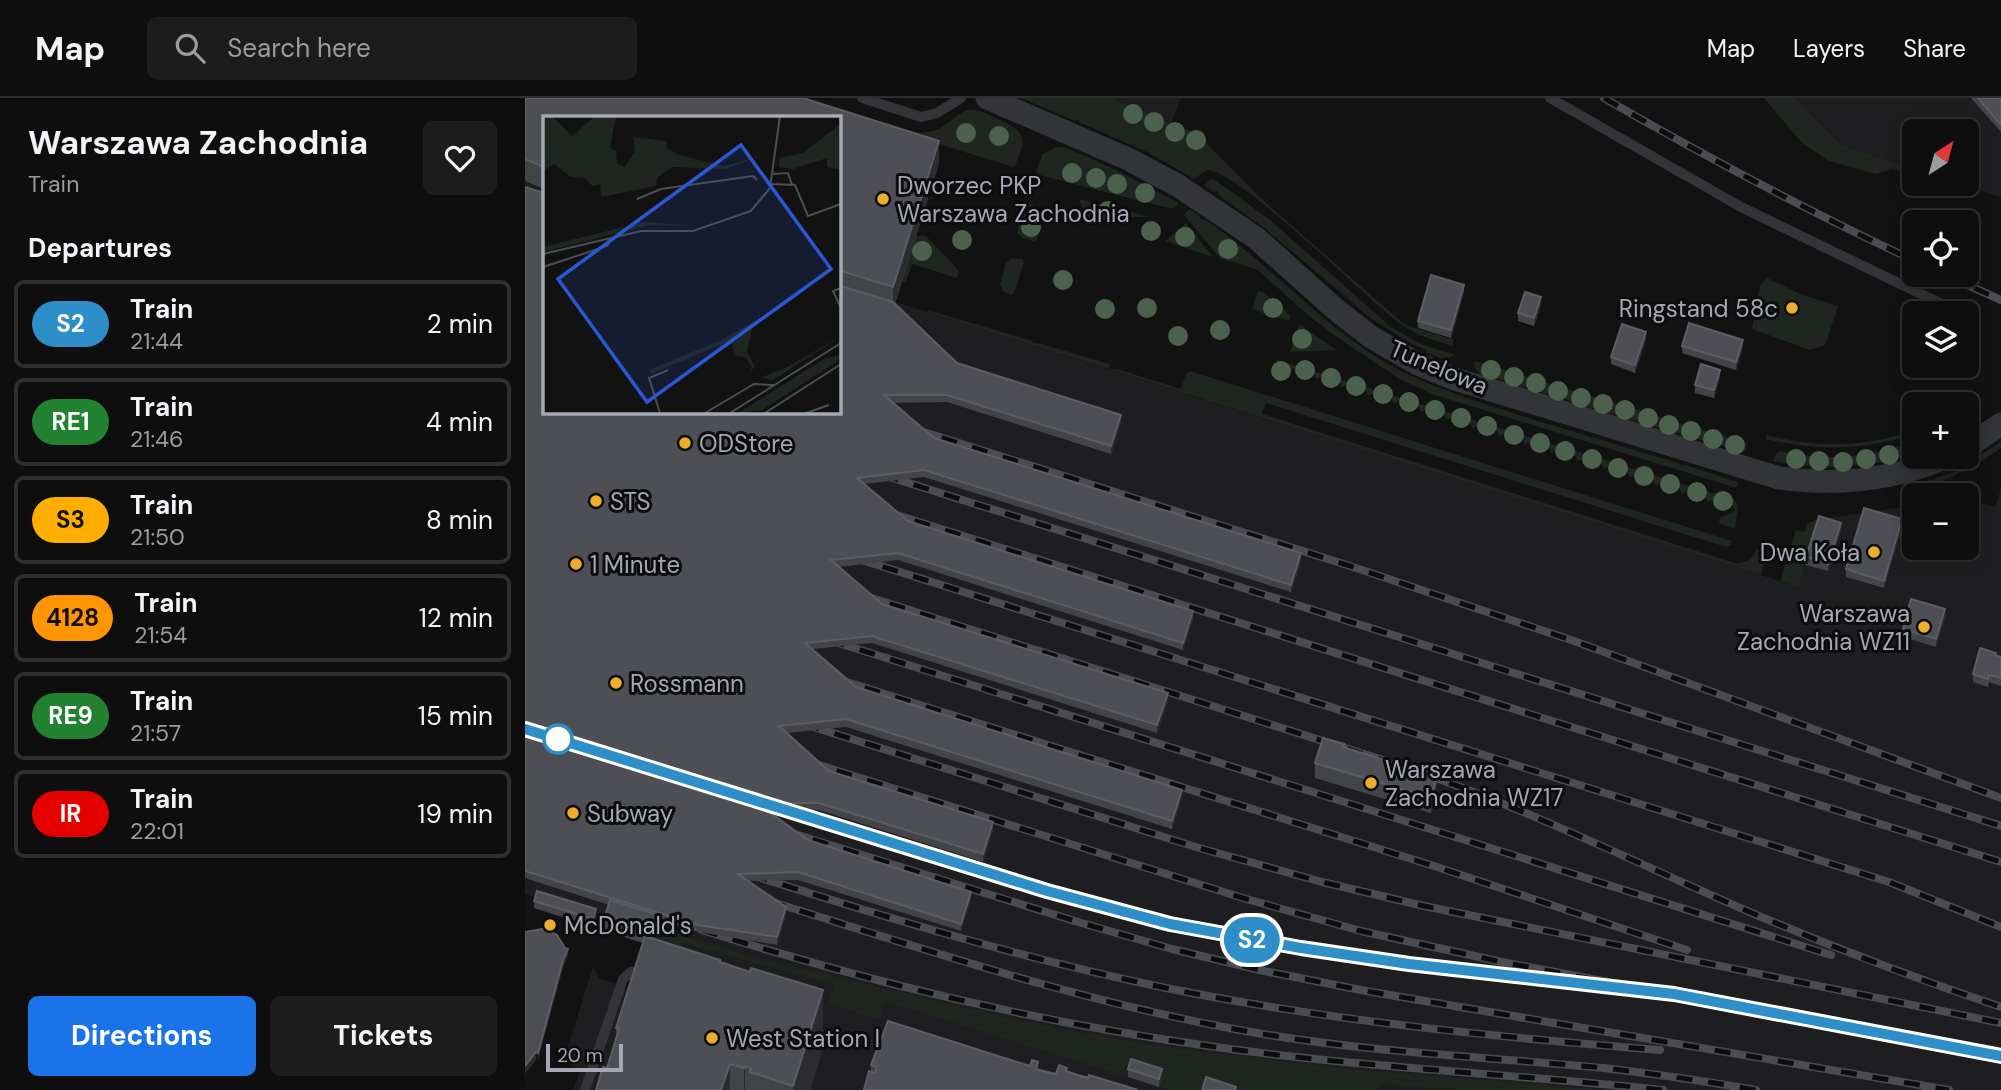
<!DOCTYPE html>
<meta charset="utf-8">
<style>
:root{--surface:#0e0e0e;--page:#1c1c1c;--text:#f1f3f6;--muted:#9b9c9e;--line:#2e2e2e;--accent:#1a73e8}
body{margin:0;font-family:"DM Sans",sans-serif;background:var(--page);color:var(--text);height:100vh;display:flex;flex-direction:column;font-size:26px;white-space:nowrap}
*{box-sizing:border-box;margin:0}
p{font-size:23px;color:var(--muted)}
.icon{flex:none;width:38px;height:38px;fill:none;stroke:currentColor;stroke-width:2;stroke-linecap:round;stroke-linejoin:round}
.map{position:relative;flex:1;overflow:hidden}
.panel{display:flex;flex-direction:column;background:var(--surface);width:525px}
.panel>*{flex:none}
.badge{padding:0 14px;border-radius:23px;font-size:24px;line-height:46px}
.needle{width:46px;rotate:36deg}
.controls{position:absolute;left:1377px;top:21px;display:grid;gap:14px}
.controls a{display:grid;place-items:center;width:77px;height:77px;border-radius:10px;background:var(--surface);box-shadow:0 4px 18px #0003,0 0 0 2px var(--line);font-size:35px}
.scale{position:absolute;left:21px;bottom:18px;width:77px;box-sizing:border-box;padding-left:7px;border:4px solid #a3a8b4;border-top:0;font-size:19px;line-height:24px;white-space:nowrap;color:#a3a8b4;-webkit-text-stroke:5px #0d0d0e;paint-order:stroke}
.map>.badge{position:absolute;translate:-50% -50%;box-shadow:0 0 0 4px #fff}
h2{padding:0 28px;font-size:26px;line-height:63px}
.round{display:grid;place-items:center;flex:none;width:74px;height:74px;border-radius:10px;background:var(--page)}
.overview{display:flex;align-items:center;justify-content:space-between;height:119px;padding:0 28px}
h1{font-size:33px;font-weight:700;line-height:52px}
.button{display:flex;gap:14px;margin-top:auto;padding:14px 28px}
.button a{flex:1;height:80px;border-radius:10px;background:var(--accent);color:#fff;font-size:28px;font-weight:700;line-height:80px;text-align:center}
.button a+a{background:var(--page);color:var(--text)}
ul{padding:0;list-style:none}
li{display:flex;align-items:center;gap:21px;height:88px;margin:0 14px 10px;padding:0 14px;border:4px solid var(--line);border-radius:10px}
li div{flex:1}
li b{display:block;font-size:26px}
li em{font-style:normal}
li .badge{min-width:77px;font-weight:700;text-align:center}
header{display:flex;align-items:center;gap:42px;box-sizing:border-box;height:98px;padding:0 35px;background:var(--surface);border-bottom:2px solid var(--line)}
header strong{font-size:33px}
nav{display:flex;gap:38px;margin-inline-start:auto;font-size:24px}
.search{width:490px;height:63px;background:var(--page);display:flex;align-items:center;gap:18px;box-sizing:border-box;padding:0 24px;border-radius:10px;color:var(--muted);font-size:26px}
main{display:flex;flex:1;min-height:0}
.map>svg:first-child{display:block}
.built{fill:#1e1e20}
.green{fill:#1e261f}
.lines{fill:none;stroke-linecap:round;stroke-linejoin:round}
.lane{stroke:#333438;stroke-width:10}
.street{stroke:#333438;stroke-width:23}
.rail-casing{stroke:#4a4c51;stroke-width:8}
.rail{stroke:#0d0d0e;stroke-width:5;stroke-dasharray:16;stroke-linecap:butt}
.tree{fill:#4b604d}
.wall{fill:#434448}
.shaded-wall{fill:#2b2c2e}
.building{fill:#4e4f54;stroke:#5b5d63;stroke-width:2}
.line-casing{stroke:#fff;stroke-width:16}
.line{stroke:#2e8ec7;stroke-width:10}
.poi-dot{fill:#efad2e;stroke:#0d0d0e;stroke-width:2.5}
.stop-dot{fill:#fff;stroke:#2e8ec7;stroke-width:3.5}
.labels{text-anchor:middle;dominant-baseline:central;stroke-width:6;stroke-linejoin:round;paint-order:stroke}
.poi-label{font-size:24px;fill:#a3a8b4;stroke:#0d0d0e;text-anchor:start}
.street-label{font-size:24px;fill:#a3a8b4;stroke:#0d0d0e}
.inset-road{fill:none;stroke:#4c4e53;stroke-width:2}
.view{fill:#2a57d4;fill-opacity:0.15;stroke:#2a57d4;stroke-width:3.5}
.inset-edge{fill:none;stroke:#a3a8b4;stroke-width:3.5}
</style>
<header>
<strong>Map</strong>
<div class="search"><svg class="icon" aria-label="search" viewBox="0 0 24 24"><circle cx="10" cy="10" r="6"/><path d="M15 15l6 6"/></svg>Search here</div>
<nav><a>Map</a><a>Layers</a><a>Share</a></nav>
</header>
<main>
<section class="panel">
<div class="overview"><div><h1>Warszawa Zachodnia</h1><p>Train</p></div><a class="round"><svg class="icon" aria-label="heart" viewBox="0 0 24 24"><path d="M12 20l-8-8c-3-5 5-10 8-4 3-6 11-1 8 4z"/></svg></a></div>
<h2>Departures</h2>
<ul>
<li><span class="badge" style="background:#2e8ec7;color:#fff">S2</span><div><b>Train</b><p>21:44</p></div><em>2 min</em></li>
<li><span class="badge" style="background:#238132;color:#fff">RE1</span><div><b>Train</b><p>21:46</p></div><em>4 min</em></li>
<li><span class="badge" style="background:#ffae00;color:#111">S3</span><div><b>Train</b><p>21:50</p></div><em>8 min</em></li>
<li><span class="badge" style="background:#ff9500;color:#111">4128</span><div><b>Train</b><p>21:54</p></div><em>12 min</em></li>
<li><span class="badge" style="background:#238132;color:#fff">RE9</span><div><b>Train</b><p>21:57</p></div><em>15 min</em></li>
<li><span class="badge" style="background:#e50000;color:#fff">IR</span><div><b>Train</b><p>22:01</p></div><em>19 min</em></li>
</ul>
<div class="button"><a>Directions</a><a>Tickets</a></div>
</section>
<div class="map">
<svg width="1476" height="992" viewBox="0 0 1476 992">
<rect width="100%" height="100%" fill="#121213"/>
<g class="built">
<path d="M586 0H656L646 25Z"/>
<path d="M1271 0H1476V99L1435 86H1442V33H1390L1389 71 1316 47Z"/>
<path d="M0 81 19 87V313H313L338 194 1274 489 1294 426 1297 421 1377 409 1389 410V429L1387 438H1389L1390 450H1442V401L1470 409 1476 391V992H852L857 987 835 992H48L54 976 53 971 50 968 38 964 68 869 74 880 112 893 149 872 159 838 135 831 134 832 83 823 0 796Z"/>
</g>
<g class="green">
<path d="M496 0H586L672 36 741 105 880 227 929 242 927 248C910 242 892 238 877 227 839 200 716 72 681 72L669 81 622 54 556 25 552 21 550 23Z"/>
<path d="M1239 0H1271L1316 47 1389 71V79L1368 71 1351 76 1304 63 1277 45Z"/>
<path d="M442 12C452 11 459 15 469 19 498 32 505 38 489 69L383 37C395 34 406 36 417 29 426 24 432 16 442 12Z"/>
<path d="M531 49 542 50 591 72 654 105 650 110H643L510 76 518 56Z"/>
<path d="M689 81 745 122 866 229 896 246 930 257 921 262 901 255V252L883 244 847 221 739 130 695 98 692 93 689 94 680 88 684 82Z"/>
<path d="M554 101 626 119H561Z"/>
<path d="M501 104 507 106 516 126 511 144 498 140 493 136V130Z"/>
<path d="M664 111 675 118V121L681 122C742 164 792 223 856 262 904 290 957 305 1010 322 1058 336 1105 351 1153 365L1157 369 1160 367 1213 384 1212 390 907 296 873 280 810 238 783 217 733 172 695 160 659 117Z"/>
<path d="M661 125 688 159 640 143Z"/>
<path d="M391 138H401L434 173 432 180 387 166 381 184 377 183Z"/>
<path d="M486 160 497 161 499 164 489 195 486 197 478 193 475 186 481 165Z"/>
<path d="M1242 180 1275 196 1313 208 1300 247 1285 252 1227 231 1235 188Z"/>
<path d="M733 193 739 195 766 218 764 223 729 212 728 208Z"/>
<path d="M403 212 507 243 508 246 509 244 585 266 584 271H592L656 291 661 276 665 273 1207 443 1206 447 1201 449 741 305 737 316 1210 465C1222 465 1228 461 1232 451 1244 456 1239 467 1236 477L402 214Z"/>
<path d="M774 226 811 252 765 254Z"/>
<path d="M752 262 1210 402 1213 408 1210 431 1196 426 1194 424 1195 420 1210 413 1205 403 1196 408 1192 400 1183 404 1178 396 1171 400 1165 391 1157 396 1153 387 1144 391 1139 383 1131 388 1126 379 1118 383 1114 375 1105 379 1101 371 1092 375 1087 367 1079 371 1074 363 1066 367 1061 359 1053 363 1048 354 1040 359 1035 350 1026 355 1022 347 1013 351 1009 342 1000 347 996 338 987 343 983 334 974 338 970 330 961 334 957 326 948 330 943 322 935 326 930 318 922 322 917 314 909 318 904 309 896 314 891 306 883 310 878 301 869 306 865 297 856 302 852 293 843 298 839 289 830 294 826 285 817 289 813 281 804 285 800 277 791 281 786 273 778 277 773 269 752 279 748 276Z"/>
<path d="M949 263 1222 345 1220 354 1168 340 1164 337 1161 338 1044 303 1040 300 1038 301 956 276 950 271Z"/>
<path d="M1389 332V336C1340 352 1292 354 1241 341L1242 337C1292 351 1341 349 1389 332Z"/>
<path d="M1389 344V355C1344 371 1296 372 1248 363L1251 356 1255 353C1300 364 1347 359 1389 344Z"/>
<path d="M1476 344V350C1447 371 1415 386 1380 396L1385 389 1429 374 1430 372Z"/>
<path d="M1293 421 1294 426 1274 489 1255 483 1271 432 1279 434 1283 425Z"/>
<path d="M135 830 235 862 279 871 492 922 624 947 821 971 1084 992H933L859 986 852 992H644L634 989 636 978 606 969 603 979 360 903 354 922 304 905 309 887 157 845 152 864 127 856Z"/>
</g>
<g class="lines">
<g class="lane">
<path d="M337 0 396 19 412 15 436 0"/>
<path d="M1025 0 1216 109 1421 208 1422 215"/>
<path d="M60 992 98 881 106 874 122 873"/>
</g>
<g class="street">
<path d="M462 0 603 61 652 87 731 140 809 210 846 239 893 266 930 281 1254 380C1312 388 1369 382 1422 359"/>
<path d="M1442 349 1476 326"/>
</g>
<g class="rail-casing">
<g id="rail">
<path d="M1079 0C1181 59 1283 113 1390 163"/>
<path d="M1420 177 1476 202"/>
<path d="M386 330 822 467 1049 543 1476 700"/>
<path d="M358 377 1476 728"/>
<path d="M359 413 1476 764"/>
<path d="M327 459 1364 784 1476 829"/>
<path d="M334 496 861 663"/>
<path d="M304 542 1306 857"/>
<path d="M309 580 912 769 1162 852"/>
<path d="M279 626 674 750 797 784 899 808 1476 925"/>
<path d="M281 663 718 800 836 833 977 864 1476 958"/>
<path d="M894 674C1009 714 1116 767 1227 815 1309 850 1392 881 1476 909"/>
<path d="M244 707C377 749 510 796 646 826 770 853 897 869 1024 882"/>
<path d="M257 732 553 824 647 851 739 873 841 893 1424 992"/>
<path d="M227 777C365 821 503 862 646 891 807 923 971 939 1135 952"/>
<path d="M244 803C408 854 568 908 738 936 851 955 965 959 1079 970 1130 976 1180 983 1231 992"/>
<path d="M177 832C346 885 516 925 691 949 840 970 989 976 1138 992"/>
</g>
</g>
<use href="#rail" class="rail"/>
</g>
<g class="tree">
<circle cx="608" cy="16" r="10"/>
<circle cx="629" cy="24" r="10"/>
<circle cx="650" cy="34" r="10"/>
<circle cx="441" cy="35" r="10"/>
<circle cx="474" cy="38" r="10"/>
<circle cx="671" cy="42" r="10"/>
<circle cx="547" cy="75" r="10"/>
<circle cx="571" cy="80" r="10"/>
<circle cx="592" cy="86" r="10"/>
<circle cx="620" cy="95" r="10"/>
<circle cx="583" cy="113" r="10"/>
<circle cx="506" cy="129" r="10"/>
<circle cx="626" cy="133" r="10"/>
<circle cx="660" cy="139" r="10"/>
<circle cx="437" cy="142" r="10"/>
<circle cx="703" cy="151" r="10"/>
<circle cx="397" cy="153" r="10"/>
<circle cx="538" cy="182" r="10"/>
<circle cx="622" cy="210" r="10"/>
<circle cx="748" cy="210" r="10"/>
<circle cx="580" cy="211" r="10"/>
<circle cx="695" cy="232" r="10"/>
<circle cx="653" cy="238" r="10"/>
<circle cx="777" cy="241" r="10"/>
<circle cx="780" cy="272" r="10"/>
<circle cx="966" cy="272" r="10"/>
<circle cx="756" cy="273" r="10"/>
<circle cx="989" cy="279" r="10"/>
<circle cx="806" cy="280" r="10"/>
<circle cx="1011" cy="285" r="10"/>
<circle cx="831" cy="288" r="10"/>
<circle cx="1033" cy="293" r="10"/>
<circle cx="858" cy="296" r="10"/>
<circle cx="1056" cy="300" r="10"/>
<circle cx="884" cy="304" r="10"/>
<circle cx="1078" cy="306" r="10"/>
<circle cx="910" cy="312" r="10"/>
<circle cx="1100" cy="312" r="10"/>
<circle cx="936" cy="320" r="10"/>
<circle cx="1123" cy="320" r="10"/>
<circle cx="1144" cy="327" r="10"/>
<circle cx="962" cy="328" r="10"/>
<circle cx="1166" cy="333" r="10"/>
<circle cx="989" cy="337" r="10"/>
<circle cx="1188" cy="341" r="10"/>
<circle cx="1015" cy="345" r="10"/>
<circle cx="1210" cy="347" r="10"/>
<circle cx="1040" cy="353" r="10"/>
<circle cx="1364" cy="357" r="10"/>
<circle cx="1067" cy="361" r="10"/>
<circle cx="1271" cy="361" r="10"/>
<circle cx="1341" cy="361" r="10"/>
<circle cx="1294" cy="363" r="10"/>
<circle cx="1318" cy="364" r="10"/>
<circle cx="1093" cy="370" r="10"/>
<circle cx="1119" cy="378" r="10"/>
<circle cx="1145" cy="386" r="10"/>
<circle cx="1172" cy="394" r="10"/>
<circle cx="1198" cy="403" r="10"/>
</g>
<g class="wall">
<path d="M0 0H278L414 43V65L370 206 432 265 596 317V324L586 356 422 304 368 305 409 340 776 455V463L766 494 399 379 340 386 383 423 668 513V521L658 552 373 462 314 469 357 506 643 595V603L632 635 347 545 288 551 331 589 657 692V699L647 731 321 629 262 635 304 673 468 724V732L458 764 294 712 242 713 283 742 446 794V801L436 833 273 782 223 783 261 809V816L252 847 173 834 134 822V832L131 841 195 862V864L225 874 226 870 298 892V949L285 992H71L78 969 82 970 91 940V930L118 845 80 833V818L84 807 0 780V89L19 95V313H313V19H19V91L0 83Z"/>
<path d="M1446 0H1476V34Z"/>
<path d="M939 194 926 240 893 230V223Z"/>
<path d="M1016 207 1009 228 993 223V215Z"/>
<path d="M1121 242 1110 275 1086 266V259Z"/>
<path d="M1157 248 1218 249 1211 272 1157 255Z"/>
<path d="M1195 279 1189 300 1170 295V287Z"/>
<path d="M1377 429 1359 490 1321 479V471Z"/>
<path d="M1316 432 1303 473 1281 467V459Z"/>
<path d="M1420 519 1411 549 1378 539V531Z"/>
<path d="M1471 557 1476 559V588L1464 584 1463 589 1448 584V576Z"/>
<path d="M819 649 912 693 906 715 790 680V665Z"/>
<path d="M9 803 71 819 68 829 9 810Z"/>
<path d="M346 967 513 971 531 976 542 973 613 992H339L346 974Z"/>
<path d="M603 971 637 979 634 989 603 979Z"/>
</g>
<g class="shaded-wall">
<path d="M414 43V65L368 211V189Z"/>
<path d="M939 187V194L926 240V232Z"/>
<path d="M1016 199V207L1009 228V220Z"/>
<path d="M1121 234V242L1110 275V267Z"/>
<path d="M1218 242V249L1211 272V264Z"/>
<path d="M1195 272V279L1189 300V292Z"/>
<path d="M596 317V324L586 356V348Z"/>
<path d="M1377 421V429L1359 490V483Z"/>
<path d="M1316 425V432L1303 473V466Z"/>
<path d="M776 455V463L766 494V487Z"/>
<path d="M1420 511V519L1411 549V541Z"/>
<path d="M668 513V521L658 552V545Z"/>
<path d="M643 595V603L632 635V627Z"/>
<path d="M912 678V693L906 715V700Z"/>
<path d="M657 692V699L647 731V723Z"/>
<path d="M468 724V732L458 764V756Z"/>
<path d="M446 794V801L436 833V826Z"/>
<path d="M261 809V816L252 847V839Z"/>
<path d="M71 811V819L68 829V821Z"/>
<path d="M134 817V832L129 849V834Z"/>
<path d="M43 851V858L38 870 13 962V955L38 862Z"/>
<path d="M298 892V949L285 992H268V988Z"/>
<path d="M11 954V962L0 976V968Z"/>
<path d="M205 966V992H196Z"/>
<path d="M220 968V992H219V970Z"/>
<path d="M637 971V979L634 989V981Z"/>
</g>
<g class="building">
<path d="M0 0H278L414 43 368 189 313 172V19H19V69L0 61Z"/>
<path d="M1453 0H1476V27Z"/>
<path d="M0 89 19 95V313H313V187L368 204 432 265 596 317 586 348 422 297H359L409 340 776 455 766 487 399 372 332 380 383 423 668 513 658 545 373 455 306 462 357 506 643 595 632 627 347 538 280 545 331 589 657 692 647 723 321 621 254 628 304 673 468 724 458 756 294 705H232L283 742 446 794 436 826 273 774 213 776 261 809 252 839 173 827 0 773Z"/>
<path d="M906 177 939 187 926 232 893 223Z"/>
<path d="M1000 194 1016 199 1009 220 993 215Z"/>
<path d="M1164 225 1218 242 1211 264 1157 248Z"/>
<path d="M1097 226 1121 234 1110 267 1086 259Z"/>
<path d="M1176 266 1195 272 1189 292 1170 287Z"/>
<path d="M1339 410 1377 421 1359 483 1321 471Z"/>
<path d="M1294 418 1316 425 1303 466 1281 459Z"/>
<path d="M1386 501 1420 511 1411 541 1378 531Z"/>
<path d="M1455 550 1471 555 1470 557 1476 559V580L1464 577 1463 581 1448 576Z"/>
<path d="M798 640 819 646 818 649 912 678 906 700 790 665Z"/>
<path d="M12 793 71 811 68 821 9 803Z"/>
<path d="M85 802 134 817 129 834 80 818Z"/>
<path d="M17 831 22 832 32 837 40 850 43 851 38 862 13 955 11 954 0 968V834Z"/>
<path d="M120 838 195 862V864L225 874 226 870 298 892 268 988 225 974 226 970 220 968 219 970 205 966 196 992H71L78 969 82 970 94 931 91 930Z"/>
<path d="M363 923 505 968 507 962 513 964 511 971 522 974 531 976 534 967 542 970 541 973 552 977 563 980 564 977 613 992H339L344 973 350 975 352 969 346 967Z"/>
<path d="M606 961 637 971 634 981 603 971Z"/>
<path d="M681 979 711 989 710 992H677Z"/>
</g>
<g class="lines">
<g class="line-casing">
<path id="line" d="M0 631 522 793 645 826 776 850 884 866 1149 896 1476 958"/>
</g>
<use href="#line" class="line"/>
</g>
<g class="poi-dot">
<circle cx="358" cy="101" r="7"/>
<circle cx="1267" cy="210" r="7"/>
<circle cx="160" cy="345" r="7"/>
<circle cx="71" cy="403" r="7"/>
<circle cx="1349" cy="454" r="7"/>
<circle cx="51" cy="466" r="7"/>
<circle cx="1399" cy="529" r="7"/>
<circle cx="91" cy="585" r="7"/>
<circle cx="846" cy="685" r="7"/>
<circle cx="48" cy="715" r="7"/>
<circle cx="25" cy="827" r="7"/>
<circle cx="187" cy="940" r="7"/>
</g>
<circle class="stop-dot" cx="33" cy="641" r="14"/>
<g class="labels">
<g class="poi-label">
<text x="372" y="87">Dworzec PKP<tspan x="372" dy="28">Warszawa Zachodnia</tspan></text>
<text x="1253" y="210" text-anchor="end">Ringstand 58c</text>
<text x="174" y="345">ODStore</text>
<text x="85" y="403">STS</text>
<text x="1335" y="454" text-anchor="end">Dwa Koła</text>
<text x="65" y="466">1 Minute</text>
<text x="1385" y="515" text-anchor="end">Warszawa<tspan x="1385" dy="28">Zachodnia WZ11</tspan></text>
<text x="105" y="585">Rossmann</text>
<text x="860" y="671">Warszawa<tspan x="860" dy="28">Zachodnia WZ17</tspan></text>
<text x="62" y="715">Subway</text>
<text x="39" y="827">McDonald's</text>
<text x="201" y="940">West Station I</text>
</g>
<g class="street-label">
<text transform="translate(914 269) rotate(23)">Tunelowa</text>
</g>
</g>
<g transform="translate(18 18)">
<rect width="298" height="298" fill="#121213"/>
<path d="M0 0H9L29 20 52 0H73L67 32 73 35 74 47 82 51 92 35 90 21 123 25 124 32 136 39 182 50 225 37 182 53 129 51 114 62 113 70 58 81 57 68 49 70 42 62 28 61 11 48 0 55ZM297 8V54L284 51V42L250 53 236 51V42L260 37ZM101 106 152 110 107 109 0 136V131ZM265 175 210 208 204 236 212 250 207 257 209 251 202 241 193 240 189 229 182 227 108 258 106 254 178 224ZM297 221 230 264 217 262 246 250ZM297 239 295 245 219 294 195 297 281 243Z" fill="#1e261f"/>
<path class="inset-road" d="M258 0H287M229 58 245 57 249 69M228 68 252 69 265 100 298 88M94 83 118 73 210 60 214 64M0 138 98 115H150L208 95 227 72 237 0M0 151 64 130 69 122M298 172 290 175 298 192M117 297 106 262 125 254M162 297 211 268 231 269M187 297 298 227M222 297 298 248M263 297 286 289"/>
<path class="view" d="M198 29 288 153 104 286 15 163Z"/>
<rect width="298" height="298" class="inset-edge"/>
</g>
</svg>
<div class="controls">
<a><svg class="needle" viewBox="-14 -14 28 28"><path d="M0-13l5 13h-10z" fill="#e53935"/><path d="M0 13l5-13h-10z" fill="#9b9c9e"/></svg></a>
<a><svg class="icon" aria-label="locate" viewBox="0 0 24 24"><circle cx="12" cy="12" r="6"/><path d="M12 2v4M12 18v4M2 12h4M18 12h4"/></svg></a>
<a><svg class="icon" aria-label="layers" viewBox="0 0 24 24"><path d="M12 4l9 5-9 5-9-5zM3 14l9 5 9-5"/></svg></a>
<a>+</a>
<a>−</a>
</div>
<div class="scale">20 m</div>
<b class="badge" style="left:727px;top:842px;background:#2e8ec7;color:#fff">S2</b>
</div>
</main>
